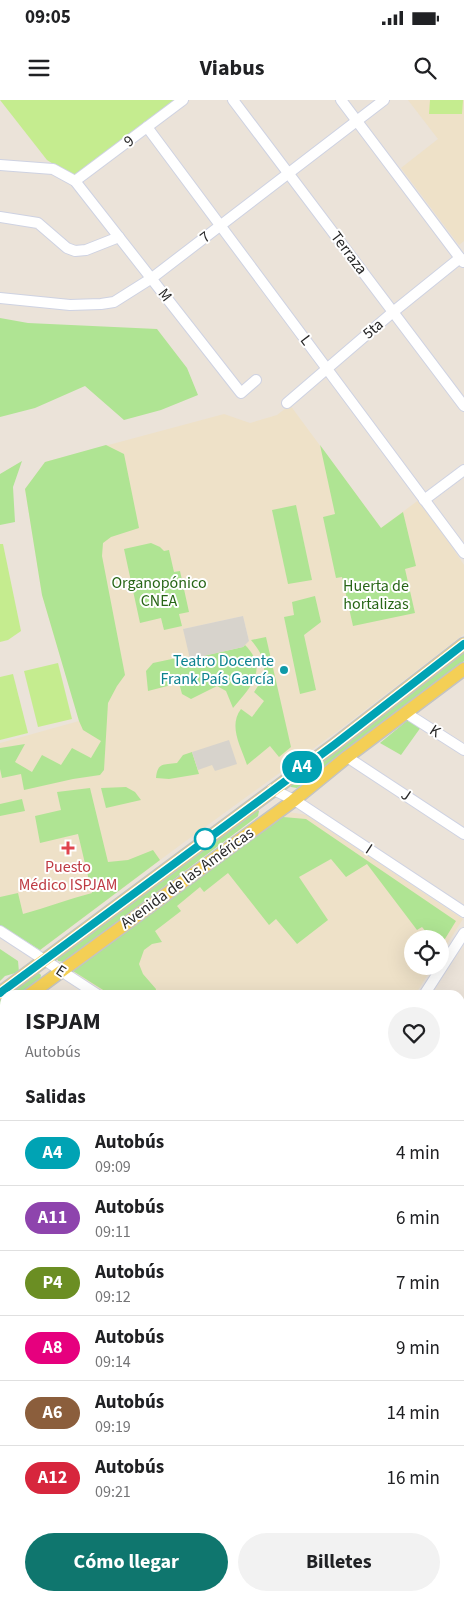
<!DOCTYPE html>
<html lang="es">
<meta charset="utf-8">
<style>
:root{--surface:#fff;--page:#f2f2f2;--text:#202124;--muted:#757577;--line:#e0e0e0;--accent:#0f766e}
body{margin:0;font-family:"Source Sans 3",sans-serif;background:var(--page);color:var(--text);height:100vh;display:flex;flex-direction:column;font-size:19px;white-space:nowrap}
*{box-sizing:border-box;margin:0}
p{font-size:16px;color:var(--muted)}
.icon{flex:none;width:28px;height:28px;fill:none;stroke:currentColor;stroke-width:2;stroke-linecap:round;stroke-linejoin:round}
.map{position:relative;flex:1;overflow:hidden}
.sheet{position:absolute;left:0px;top:890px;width:465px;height:611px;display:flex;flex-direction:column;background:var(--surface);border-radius:15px 15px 0 0;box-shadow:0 5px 20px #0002}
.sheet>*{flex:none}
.badge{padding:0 10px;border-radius:16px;font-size:18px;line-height:32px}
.buttons{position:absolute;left:404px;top:830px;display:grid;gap:10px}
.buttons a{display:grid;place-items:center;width:45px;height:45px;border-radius:50%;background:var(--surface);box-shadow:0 5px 20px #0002;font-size:25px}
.map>.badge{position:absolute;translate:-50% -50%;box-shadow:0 0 0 2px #fff}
h2{padding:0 25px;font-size:19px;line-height:45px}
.round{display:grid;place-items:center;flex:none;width:52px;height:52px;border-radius:26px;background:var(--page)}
.head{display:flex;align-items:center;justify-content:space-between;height:85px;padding:0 25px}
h1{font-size:24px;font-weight:700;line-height:38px}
.action{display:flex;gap:10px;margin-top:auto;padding:10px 25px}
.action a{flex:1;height:58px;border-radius:30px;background:var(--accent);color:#fff;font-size:20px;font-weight:700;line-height:58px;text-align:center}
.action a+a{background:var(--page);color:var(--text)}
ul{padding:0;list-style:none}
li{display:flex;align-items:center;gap:15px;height:65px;padding:0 25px;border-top:1px solid var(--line)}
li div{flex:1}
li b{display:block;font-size:19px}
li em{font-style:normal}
li .badge{min-width:55px;font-weight:700;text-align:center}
.status{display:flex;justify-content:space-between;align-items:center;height:35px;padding:0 25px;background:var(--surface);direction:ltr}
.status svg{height:14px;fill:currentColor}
header{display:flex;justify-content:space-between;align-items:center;height:65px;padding:0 25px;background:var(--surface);font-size:22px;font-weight:700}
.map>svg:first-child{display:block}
.education{fill:#eee1c8;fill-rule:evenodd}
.medical{fill:#f3d6d7}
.green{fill:#afe493}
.pitch{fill:#c5ec8f}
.plaza{fill:#d7d3cc}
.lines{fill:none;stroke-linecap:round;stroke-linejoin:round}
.minor-casing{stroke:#ced2e2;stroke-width:12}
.major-casing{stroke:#c3c3c3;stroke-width:15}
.minor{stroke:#fff;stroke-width:10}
.major{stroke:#f4cf55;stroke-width:12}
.line-casing{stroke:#fff;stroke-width:11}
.line{stroke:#00a3b4;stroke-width:8}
.culture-dot{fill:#0f9aa8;stroke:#fff;stroke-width:2}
.stop-dot{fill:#fff;stroke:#00a3b4;stroke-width:2.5}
.health-dot{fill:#e0444e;stroke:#fff;stroke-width:2}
.labels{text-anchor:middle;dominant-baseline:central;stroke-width:4;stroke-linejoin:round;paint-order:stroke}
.street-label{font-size:16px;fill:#282828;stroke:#fff}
.park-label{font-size:16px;fill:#286617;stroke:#fff}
.culture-label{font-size:16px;fill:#0d838f;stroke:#fff;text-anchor:end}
.health-label{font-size:16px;fill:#be3a42;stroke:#fff}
</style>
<div class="status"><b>09:05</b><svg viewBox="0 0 49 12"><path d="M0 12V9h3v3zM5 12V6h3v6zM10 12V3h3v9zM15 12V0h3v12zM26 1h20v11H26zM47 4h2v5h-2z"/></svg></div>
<header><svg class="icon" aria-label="menu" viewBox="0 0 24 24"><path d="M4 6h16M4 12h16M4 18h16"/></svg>Viabus<svg class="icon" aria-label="search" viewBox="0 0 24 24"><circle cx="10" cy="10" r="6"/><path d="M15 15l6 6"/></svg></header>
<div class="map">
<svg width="464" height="1501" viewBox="0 0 464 1501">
<rect width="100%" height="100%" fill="#ebe3d9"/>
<g class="education">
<path d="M408 0H464V141L459 145 401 68 438 39Z"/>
<path d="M290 305 381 428 420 399 464 465V534L339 630 183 743 40 850 0 825V643L79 621 42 495 25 389 45 362 224 314 250 323 277 315ZM243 516 249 541 183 529Z"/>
<path d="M283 711 307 715 463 819 440 855V839H412V866H433L415 895H103L64 871Z"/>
</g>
<path class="medical" d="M46 1496H266L273 1501H43Z"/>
<g class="green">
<path d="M0 218 28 223 157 229 187 268 198 295 161 310 124 320 85 286 35 308 0 317Z"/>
<path d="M106 345 124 354 139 428 111 437 103 443 102 456 125 575 117 586 108 603 104 670 100 675 73 679 24 690 21 674 2 678 0 669V648L25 644 15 662 32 672 42 655 61 665 72 648 91 658 101 641 83 630 79 621 42 495 25 389 45 362Z"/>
<path d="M320 345 381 428 403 412 416 466 405 469 415 513 353 526 342 477 336 478 323 417 335 414Z"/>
<path d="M22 361 13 387 15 422 0 425V374Z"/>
<path d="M296 405 312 480 288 484 272 410Z"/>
<path d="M151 443 160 447 164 451 169 450 174 472 180 471 189 512 179 514 182 526 164 530 161 518 140 523 124 449Z"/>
<path d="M315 496 321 522 304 535 316 590 300 594 284 517 294 515 292 502Z"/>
<path d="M266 537 291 647 279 657 270 646 247 665C241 647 228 626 241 609L252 617 264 601 254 592C269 572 267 559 251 540Z"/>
<path d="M245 545C269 569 251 587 233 608L226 591 217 586 191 599 182 594 179 583 148 591 146 571 153 563 186 556 190 559 243 547Z"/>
<path d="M464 549V561L297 688 291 687 290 685Z"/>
<path d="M408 620 421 627 401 655 380 643Z"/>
<path d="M192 652 199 674 169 679 156 678C158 662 163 665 177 663L183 655Z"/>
<path d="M126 687 135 692 141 700 106 708 101 688Z"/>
<path d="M90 688 108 762 128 760 153 750 160 760 40 850 0 825V797L18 793 23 814C46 808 68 799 92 793L78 734 40 743 35 716 61 710 57 692Z"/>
<path d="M22 699 25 711 0 716V704Z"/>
<path d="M255 708 259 711 258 716 64 862 58 861 57 858Z"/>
<path d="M283 717 306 719 456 821 440 847V839H432L422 827 417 830 367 764 346 777 331 759 299 777 328 820 297 844 276 819 269 825 228 773 204 792 200 787 177 806 181 811 155 831 162 842 152 844 144 850 139 864 143 874 156 889 155 895H111L73 871Z"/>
<path d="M0 849 18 861 19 872 5 876 0 881Z"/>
<path d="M38 872 41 875 40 880 20 895H5V907L0 910V898Z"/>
<path d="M0 1163 5 1167V1231L0 1227Z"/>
</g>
<g class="pitch">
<path d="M0 0H176L75 78 47 60Z"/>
<path d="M430 0H463L462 14H429Z"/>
<path d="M0 444H3L21 531 8 540 0 542Z"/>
<path d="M58 563 72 619 38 627 24 571Z"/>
<path d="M13 574 28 633 0 640V577Z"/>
<path d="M464 985V1121L460 1118V991Z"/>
</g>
<g class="plaza">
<path d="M243 516 249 541 243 547 190 559 183 529Z"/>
<path d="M229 640 237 664 215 671 212 665 198 670 192 652Z"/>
</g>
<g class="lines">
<g class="minor-casing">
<g id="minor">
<path d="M233 0 464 306"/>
<path d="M341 0 463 162"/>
<path d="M147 27 464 453"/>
<path d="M0 65 53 69 75 81 241 293 256 280"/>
<path d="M75 81 183 0"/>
<path d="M0 117 38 123 67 148 75 151 86 150 119 137"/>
<path d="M0 198 70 205 101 204 114 202 152 178 384 0"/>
<path d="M287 303 393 212 460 158"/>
<path d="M424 400 464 370"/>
<path d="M406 613 464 650"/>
<path d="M347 657 464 734"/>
<path d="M272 689 296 701 464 812"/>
<path d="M0 831 98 895"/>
<path d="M424 895 464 833"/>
<path d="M460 977 464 971"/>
<path d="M0 993 5 996"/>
<path d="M0 1050 5 1042"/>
<path d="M0 1074 5 1078"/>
<path d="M460 1132 464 1135"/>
<path d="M0 1155 5 1158"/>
<path d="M0 1235 5 1239"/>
<path d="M460 1295 464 1298"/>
<path d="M0 1297 5 1290"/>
<path d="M0 1317 5 1320"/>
<path d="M460 1339 464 1333"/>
<path d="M460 1376 464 1378"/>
<path d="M0 1394 5 1398"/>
<path d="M460 1456 464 1459"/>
<path d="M0 1472 5 1475"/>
<path d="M275 1496 282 1501"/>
<path d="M401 1496 408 1501"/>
<path d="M34 1501 37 1496"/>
<path d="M354 1501 357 1496"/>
</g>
</g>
<g class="major-casing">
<g id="major">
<path d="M0 893 334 645 464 544"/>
<path d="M29 895 293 701 347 657 464 569"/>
<path d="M0 918 5 914"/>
</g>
</g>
<use href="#minor" class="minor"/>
<use href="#major" class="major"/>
</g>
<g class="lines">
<g class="line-casing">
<path id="line" d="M0 893 334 645 464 544"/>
</g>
<use href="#line" class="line"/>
</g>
<circle class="culture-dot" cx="284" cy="570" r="5"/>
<circle class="stop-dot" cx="205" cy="739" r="10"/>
<path class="health-dot" d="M65.5 740.5h5v5h5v5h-5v5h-5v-5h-5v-5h5z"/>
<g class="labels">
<g class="street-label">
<text transform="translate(129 41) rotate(-37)">9</text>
<text transform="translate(205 137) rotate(-38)">7</text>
<text transform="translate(349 153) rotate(53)">Terraza</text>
<text transform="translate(165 195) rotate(52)">M</text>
<text transform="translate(373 229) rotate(-40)">5ta</text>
<text transform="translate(306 240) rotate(53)">L</text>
<text transform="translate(435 631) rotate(33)">K</text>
<text transform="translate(406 695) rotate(34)">J</text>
<text transform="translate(369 749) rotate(33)">I</text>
<text transform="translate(187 778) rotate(-36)">Avenida de las Américas</text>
<text transform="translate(61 871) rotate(33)">E</text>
</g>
<g class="park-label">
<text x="159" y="483">Organopónico<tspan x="159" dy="18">CNEA</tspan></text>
<text x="376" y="486">Huerta de<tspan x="376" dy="18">hortalizas</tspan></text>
</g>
<g class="culture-label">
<text x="274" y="561">Teatro Docente<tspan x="274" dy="18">Frank País García</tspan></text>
</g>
<g class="health-label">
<text x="68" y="767">Puesto<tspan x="68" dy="18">Médico ISPJAM</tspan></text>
</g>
</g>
</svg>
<div class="buttons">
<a><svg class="icon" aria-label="locate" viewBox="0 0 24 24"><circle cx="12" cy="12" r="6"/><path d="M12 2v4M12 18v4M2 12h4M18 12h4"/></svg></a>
</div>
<b class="badge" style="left:302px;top:667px;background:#00a3b4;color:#fff">A4</b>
<section class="sheet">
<div class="head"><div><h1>ISPJAM</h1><p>Autobús</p></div><a class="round"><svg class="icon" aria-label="heart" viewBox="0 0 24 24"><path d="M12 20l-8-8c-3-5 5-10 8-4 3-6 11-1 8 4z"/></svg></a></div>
<h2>Salidas</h2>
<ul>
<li><span class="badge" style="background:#00a3b4;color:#fff">A4</span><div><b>Autobús</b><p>09:09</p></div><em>4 min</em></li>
<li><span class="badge" style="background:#8e44ad;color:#fff">A11</span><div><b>Autobús</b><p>09:11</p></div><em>6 min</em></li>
<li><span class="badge" style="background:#6b8e23;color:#fff">P4</span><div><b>Autobús</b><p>09:12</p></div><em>7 min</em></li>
<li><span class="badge" style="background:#e6007e;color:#fff">A8</span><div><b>Autobús</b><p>09:14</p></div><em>9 min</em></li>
<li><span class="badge" style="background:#8b5e3c;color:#fff">A6</span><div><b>Autobús</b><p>09:19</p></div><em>14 min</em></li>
<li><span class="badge" style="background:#d7263d;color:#fff">A12</span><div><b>Autobús</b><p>09:21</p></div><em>16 min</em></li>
</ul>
<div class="action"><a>Cómo llegar</a><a>Billetes</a></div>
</section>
</div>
